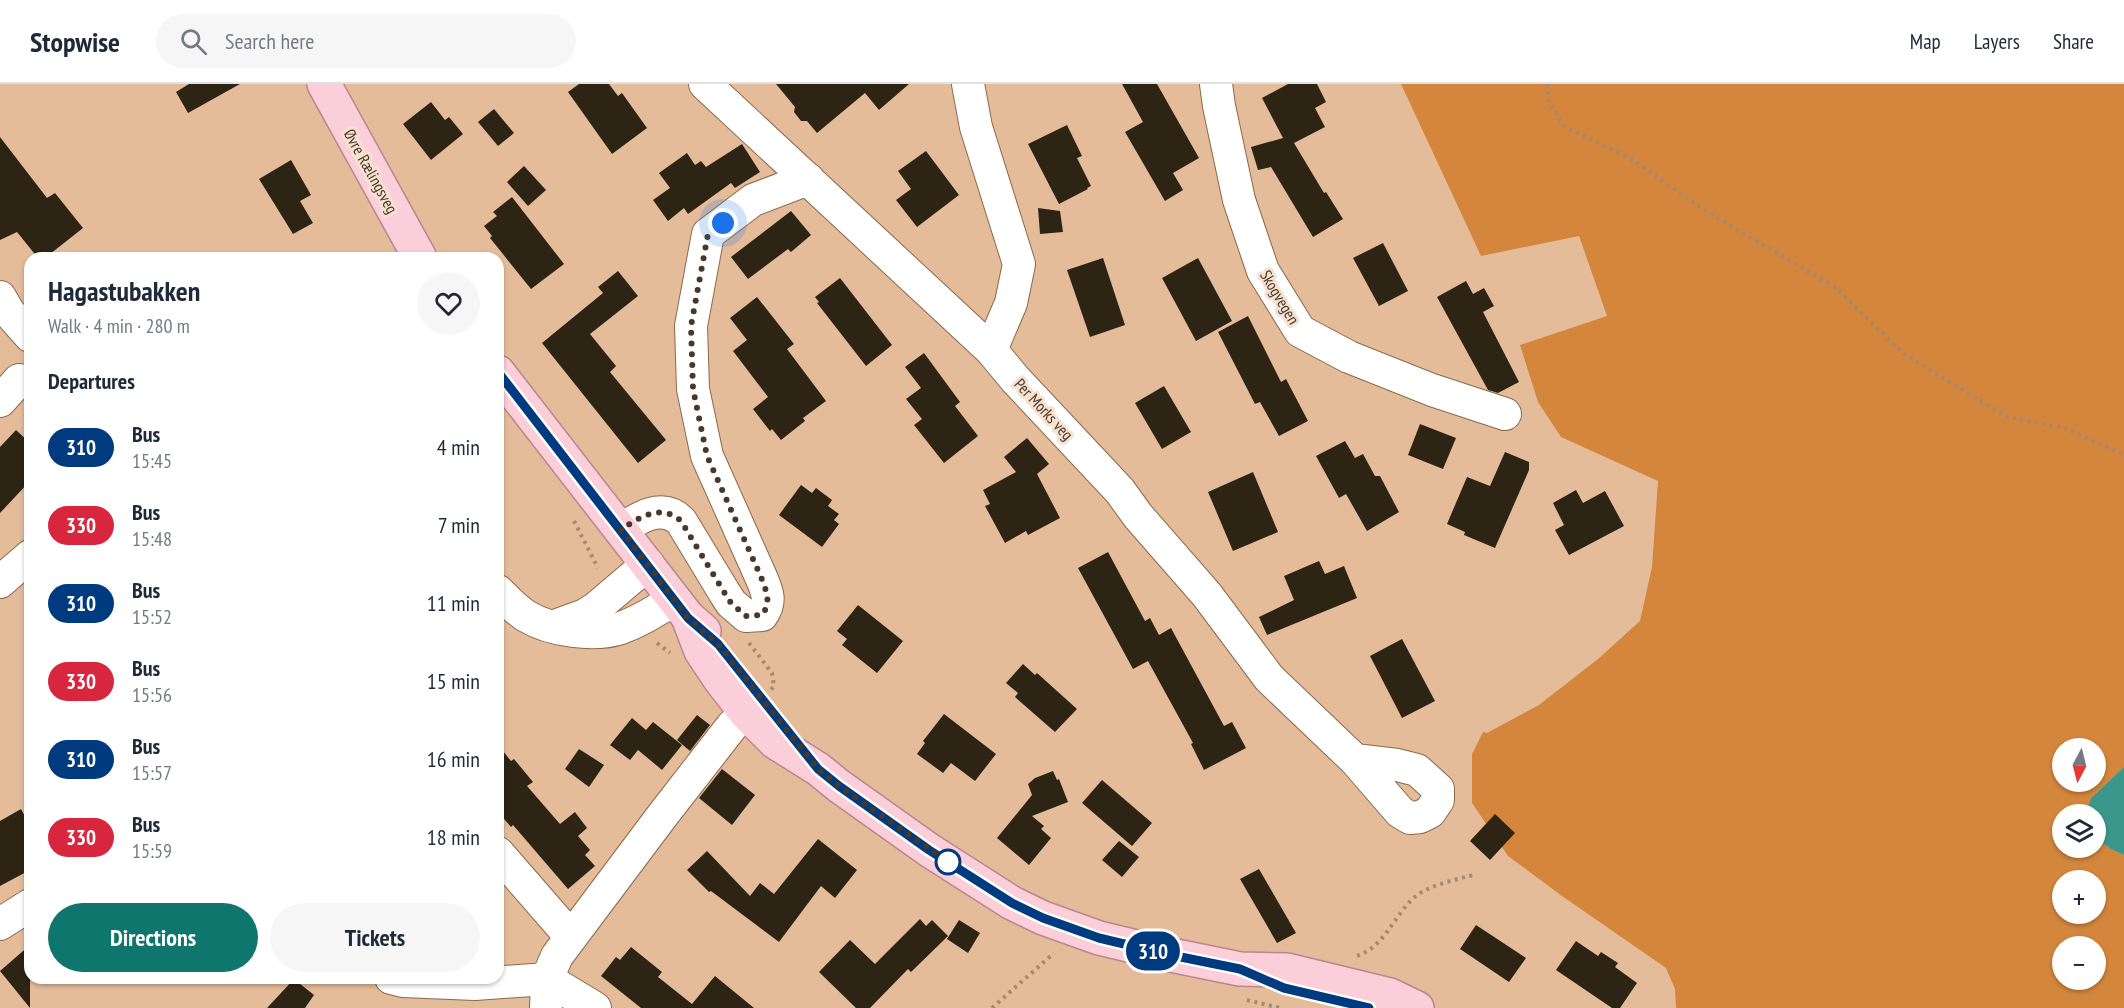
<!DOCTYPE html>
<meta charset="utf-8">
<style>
:root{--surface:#fff;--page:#f6f6f7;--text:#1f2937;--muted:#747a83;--line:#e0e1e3;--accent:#0f766e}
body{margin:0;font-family:"PT Sans Narrow",sans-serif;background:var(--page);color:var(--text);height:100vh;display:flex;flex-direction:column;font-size:22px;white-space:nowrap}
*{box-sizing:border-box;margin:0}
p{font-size:20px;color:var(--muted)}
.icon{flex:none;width:33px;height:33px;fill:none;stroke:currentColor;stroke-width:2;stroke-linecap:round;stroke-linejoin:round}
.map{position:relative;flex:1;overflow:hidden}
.panel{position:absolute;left:24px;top:168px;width:480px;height:732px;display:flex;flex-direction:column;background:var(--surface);border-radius:18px;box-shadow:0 2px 4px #0004}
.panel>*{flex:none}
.badge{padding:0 12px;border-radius:20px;font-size:21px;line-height:39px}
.needle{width:39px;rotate:187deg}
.fabs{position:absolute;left:2052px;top:654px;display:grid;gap:12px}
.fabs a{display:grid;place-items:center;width:54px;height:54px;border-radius:50%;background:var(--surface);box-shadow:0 2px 4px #0004;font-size:30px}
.you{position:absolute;width:30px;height:30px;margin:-15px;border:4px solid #fff;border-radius:50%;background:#1a73e8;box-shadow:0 0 0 9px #1a73e833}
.map>.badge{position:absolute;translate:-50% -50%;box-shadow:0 0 0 3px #fff}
h2{padding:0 24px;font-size:22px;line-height:54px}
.round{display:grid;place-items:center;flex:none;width:63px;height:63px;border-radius:32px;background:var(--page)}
.summary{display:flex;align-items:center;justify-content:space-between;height:102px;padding:0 24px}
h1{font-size:28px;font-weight:600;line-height:45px}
.button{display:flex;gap:12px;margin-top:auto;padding:12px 24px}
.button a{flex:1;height:69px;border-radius:36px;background:var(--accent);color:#fff;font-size:24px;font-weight:600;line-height:69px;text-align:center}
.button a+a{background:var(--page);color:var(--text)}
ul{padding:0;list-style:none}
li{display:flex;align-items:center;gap:18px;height:78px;padding:0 24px}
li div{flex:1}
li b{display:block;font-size:22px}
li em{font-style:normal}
li .badge{min-width:66px;font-weight:700;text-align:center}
header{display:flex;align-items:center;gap:36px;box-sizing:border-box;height:84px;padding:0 30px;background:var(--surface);border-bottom:2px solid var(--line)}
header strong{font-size:28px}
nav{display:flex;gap:33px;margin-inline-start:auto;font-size:21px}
.search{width:420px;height:54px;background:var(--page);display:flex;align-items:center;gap:15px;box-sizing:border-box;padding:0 21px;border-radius:33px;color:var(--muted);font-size:22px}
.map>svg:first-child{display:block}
.green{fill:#d3863c;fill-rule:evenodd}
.water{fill:#3b978a}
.building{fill:#2d2414}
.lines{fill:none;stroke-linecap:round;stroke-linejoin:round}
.minor-casing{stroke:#8d6848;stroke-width:34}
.major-casing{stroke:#bb858d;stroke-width:36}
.path{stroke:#a8886e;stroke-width:4;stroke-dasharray:3 4.5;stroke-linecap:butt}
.minor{stroke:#fff;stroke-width:32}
.major{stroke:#fbcfda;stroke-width:33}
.line-casing{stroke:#fff;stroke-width:14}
.line{stroke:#003b80;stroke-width:9}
.walk{stroke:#49382a;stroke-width:6;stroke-dasharray:0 10.8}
.stop-dot{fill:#fff;stroke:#003b80;stroke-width:3}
.labels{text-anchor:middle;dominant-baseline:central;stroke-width:6;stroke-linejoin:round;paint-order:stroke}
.street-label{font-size:16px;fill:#49382a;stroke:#f7e1d0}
</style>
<header>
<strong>Stopwise</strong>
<div class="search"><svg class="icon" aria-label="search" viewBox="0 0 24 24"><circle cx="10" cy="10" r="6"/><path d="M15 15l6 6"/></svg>Search here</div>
<nav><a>Map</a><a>Layers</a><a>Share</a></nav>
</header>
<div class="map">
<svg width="2124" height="924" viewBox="0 0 2124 924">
<rect width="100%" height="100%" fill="#e5bc9a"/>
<path class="green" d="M1401 0H2124V683L2091 714 2085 730H2062V764H2096V754L2111 765 2124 771V924H1676L1675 905 1666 884 1562 812 1508 772 1472 719V670L1483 648 1487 649 1539 621 1598 575 1640 537 1652 483 1658 397 1561 353 1538 318 1520 261 1607 232 1579 152 1481 172ZM2062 664H2096V698H2062ZM2062 796H2096V830H2062ZM2062 862H2096V896H2062Z"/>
<path class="water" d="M2124 683V771L2111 765 2096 754V730H2085L2091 714Z"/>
<g class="building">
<path d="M189 0H240L188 29 176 8Z"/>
<path d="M579 0H609L618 12 622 9 647 44 612 70 568 8Z"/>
<path d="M776 0H909L879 26 865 9 817 49 807 37H801L794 28 795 23Z"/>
<path d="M1122 0H1157L1199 74 1173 89 1183 106 1165 117 1125 48 1143 38Z"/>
<path d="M1288 0H1317L1326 18 1315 24 1325 43 1294 59 1324 109 1326 108 1343 135 1313 153 1271 83 1258 86 1251 63 1283 54 1262 14Z"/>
<path d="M431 18 445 36 449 33 463 50 431 76 403 40Z"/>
<path d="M494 25 514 49 498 62 478 38Z"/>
<path d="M1067 41 1082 72 1077 74 1091 102 1087 104 1088 105 1059 120 1028 60Z"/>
<path d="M0 53 47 114 55 109 83 144 45 174H38L17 148 0 156Z"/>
<path d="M742 60 760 88 735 104 731 99 688 130 684 124 668 137 653 116 670 104 659 89 687 69 695 81 701 77 706 83Z"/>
<path d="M926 67 959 111 917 143 896 116 911 105 898 87Z"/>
<path d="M291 76 311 111 300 117 313 139 293 150 259 95Z"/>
<path d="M524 82 546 106 528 122 507 98Z"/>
<path d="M512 113 564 180 531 205 490 154 492 152 484 142 497 132 493 128Z"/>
<path d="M1038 124 1060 127 1063 148 1040 150Z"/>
<path d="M791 127 811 151 791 168 788 165 748 195 731 173Z"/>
<path d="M1383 159 1408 207 1379 222 1353 174Z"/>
<path d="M1103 174 1125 241 1090 253 1067 186Z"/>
<path d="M1198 174 1232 237 1196 257 1162 194Z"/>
<path d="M618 187 638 212 590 250 616 282 610 288 666 356 638 379 542 259 603 209 598 203Z"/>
<path d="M840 194 892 261 866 282 817 219 819 218 815 213Z"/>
<path d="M1466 197 1473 210 1484 204 1494 222 1483 228 1519 298 1498 309 1488 306 1437 213Z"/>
<path d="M757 213 794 260 787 265 826 317 803 334 805 337 781 356 772 345 770 347 753 325 768 313 733 267 747 256 730 234Z"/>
<path d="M1248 232 1281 298 1286 295 1308 337 1279 352 1260 318 1255 320 1218 248Z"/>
<path d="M924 269 960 318 955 322 978 352 944 379 914 341 922 335 906 315 921 304 905 283Z"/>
<path d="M1164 302 1191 348 1162 365 1135 319Z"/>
<path d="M1420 340 1456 354 1443 385 1408 371Z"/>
<path d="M16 346 30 359V397L0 429V363Z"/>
<path d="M1027 354 1049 380 1037 390 1060 434 1028 451 1026 447 1005 459 985 422 990 420 983 406 1016 388 1004 373Z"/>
<path d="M1345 357 1355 374 1363 370 1375 392H1380L1399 428 1367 447 1346 410 1339 414 1316 372Z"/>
<path d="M1505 368 1529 378V386L1495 464 1464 451 1465 448 1447 440 1467 393 1490 402Z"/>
<path d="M1253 388 1278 448 1233 467 1208 408Z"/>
<path d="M801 401 812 409 816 404 832 416 828 422 839 430 834 436 839 440 822 463 779 431Z"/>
<path d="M1576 406 1583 419 1605 407 1624 442 1569 471 1555 446 1564 441 1553 419Z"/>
<path d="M1108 468 1145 537 1150 534 1159 551 1171 544 1224 642 1232 638 1246 664 1204 686 1191 660 1193 659 1148 577 1133 585 1078 484Z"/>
<path d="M1319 477 1325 490 1344 482 1357 514 1267 551 1259 533 1294 516 1284 492Z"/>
<path d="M858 521 903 557 877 589 842 561 847 555 837 547Z"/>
<path d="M1402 555 1435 617 1402 634 1370 572Z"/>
<path d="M1023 580 1035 591 1037 589 1077 625 1055 648 1015 613 1018 609 1006 599Z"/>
<path d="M944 630 996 670 975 697 951 679 943 689 917 670 925 659 923 657Z"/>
<path d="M697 631 710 641 690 667 677 656Z"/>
<path d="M632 634 646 646 653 638 682 661 662 686 638 666 630 676 610 661Z"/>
<path d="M498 661 511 677 514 675 533 698 527 702 560 740 575 728 587 744 578 752 590 766 585 771 595 782 568 805 513 741 511 743 498 728Z"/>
<path d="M579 665 604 681 589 703 565 685Z"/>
<path d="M722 685 755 711 732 741 699 714Z"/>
<path d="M1053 687 1057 696 1059 695 1068 718 1032 732 1044 742 1041 745 1051 754 1029 781 997 754 1032 711 1028 700 1035 694Z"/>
<path d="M1102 696 1152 739 1132 762 1082 719Z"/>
<path d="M21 725 30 742V786L0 802V737Z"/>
<path d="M1495 730 1515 749 1490 776 1470 757Z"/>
<path d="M818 755 857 786 835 814 821 802 779 858 711 807 709 808 687 786 707 767 750 812 760 799 774 810Z"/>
<path d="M1119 757 1139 773 1122 793 1102 776Z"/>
<path d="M1259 785 1296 849 1277 859 1240 795Z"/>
<path d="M920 835 926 842 932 836 948 852 911 888 908 885 870 924H856L819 888 850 856 875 880Z"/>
<path d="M959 836 980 849 968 869 947 855Z"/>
<path d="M1476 841 1526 874 1509 898 1460 865Z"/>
<path d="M1576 857 1598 872 1601 868 1618 879 1615 883 1637 899 1620 924H1612L1556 886Z"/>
<path d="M30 861V924L0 887Z"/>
<path d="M631 863 662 888 658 893 692 920 715 892 754 924H641L601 892 616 873 620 876Z"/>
<path d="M294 895 314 911 305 924H267Z"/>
</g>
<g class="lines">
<g class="minor-casing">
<g id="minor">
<path d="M705 0 991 266 1015 295 1120 407 1138 432 1207 511 1269 594 1355 676 1400 728 1410 734 1420 733 1430 728 1438 716V705L1417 686 1397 681 1355 676"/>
<path d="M968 0 976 43 1019 180 1011 219 991 266"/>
<path d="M1216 0 1219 22 1239 116 1263 187 1300 247 1349 273 1432 306 1505 330"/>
<path d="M0 213 8 227 30 252"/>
<path d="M0 317 19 296"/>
<path d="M621 446C639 433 662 419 681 437L724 508 731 519 746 532 762 531C772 517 767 507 761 493L707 372 693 305 691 242 708 150 753 116 808 95"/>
<path d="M0 498 30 472"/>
<path d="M498 507C507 516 515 525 526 532 551 547 594 553 621 544 640 537 658 526 674 515"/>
<path d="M555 542 585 531 596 524 648 480"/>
<path d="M498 769 571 853"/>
<path d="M0 840 30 821"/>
<path d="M391 894 403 897 475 900 547 895 595 924"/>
<path d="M546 924 547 895 557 872 662 732 732 642"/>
</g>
</g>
<g class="major-casing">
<g id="major">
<path d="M324 0 420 174"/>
<path d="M498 288 688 533 704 547"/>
<path d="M688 533 701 567 721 597 746 629 775 658 818 685 839 702 929 766 1012 819 1043 834 1099 854 1166 870 1240 885 1287 886 1390 911 1417 924"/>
</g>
</g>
<g class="path">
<path d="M1547 0 1549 18 1564 42 1633 76 1701 124 1836 204 1904 270 2007 333 2065 344 2124 371"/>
<path d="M574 437 598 484"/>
<path d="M657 559 670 569"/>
<path d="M749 559 772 589 774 602 771 606"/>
<path d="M1357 872C1386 862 1394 830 1416 812 1430 801 1457 795 1474 791"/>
<path d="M1247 916 1280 924"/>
<path d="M992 924 1054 869"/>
</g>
<use href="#minor" class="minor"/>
<use href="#major" class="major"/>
</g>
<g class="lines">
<g class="line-casing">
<path id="line" d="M498 288 688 534 718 560 818 685 839 702 929 766 1012 819 1043 834 1099 854 1166 870 1240 885 1284 904 1369 924"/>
</g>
<use href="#line" class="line"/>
<path class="walk" d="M723 139 708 150 691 242 693 305 707 372 761 493C766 507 772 517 762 531L746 532 731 519 724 508 681 437C662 419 639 433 621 446L688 534 718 560 818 685 839 702 948 778"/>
</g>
<circle class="stop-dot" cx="948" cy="778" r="12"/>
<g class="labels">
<g class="street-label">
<text transform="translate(371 87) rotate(61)">Øvre Rælingsveg</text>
<text transform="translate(1280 213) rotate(59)">Skogvegen</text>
<text transform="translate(1044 325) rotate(47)">Per Morks veg</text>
</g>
</g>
</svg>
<div class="fabs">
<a><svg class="needle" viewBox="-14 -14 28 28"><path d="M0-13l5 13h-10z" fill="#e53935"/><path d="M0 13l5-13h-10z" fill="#747a83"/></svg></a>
<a><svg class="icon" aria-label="layers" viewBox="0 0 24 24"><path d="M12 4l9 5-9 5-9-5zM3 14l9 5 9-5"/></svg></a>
<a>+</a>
<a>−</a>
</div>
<div class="you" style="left:723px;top:139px"></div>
<b class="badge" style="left:1153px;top:867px;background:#003b80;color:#fff">310</b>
<section class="panel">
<div class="summary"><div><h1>Hagastubakken</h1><p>Walk · 4 min · 280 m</p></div><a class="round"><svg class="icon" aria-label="heart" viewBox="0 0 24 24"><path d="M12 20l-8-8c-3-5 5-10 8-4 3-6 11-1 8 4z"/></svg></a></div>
<h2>Departures</h2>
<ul>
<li><span class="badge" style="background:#003b80;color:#fff">310</span><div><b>Bus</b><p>15:45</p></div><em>4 min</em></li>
<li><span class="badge" style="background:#d7263d;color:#fff">330</span><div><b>Bus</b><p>15:48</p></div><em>7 min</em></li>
<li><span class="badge" style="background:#003b80;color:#fff">310</span><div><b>Bus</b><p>15:52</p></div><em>11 min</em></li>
<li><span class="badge" style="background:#d7263d;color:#fff">330</span><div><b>Bus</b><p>15:56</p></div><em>15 min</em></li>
<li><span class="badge" style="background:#003b80;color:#fff">310</span><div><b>Bus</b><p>15:57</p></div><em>16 min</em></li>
<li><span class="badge" style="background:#d7263d;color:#fff">330</span><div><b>Bus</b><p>15:59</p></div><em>18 min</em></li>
</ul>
<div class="button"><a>Directions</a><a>Tickets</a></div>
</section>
</div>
